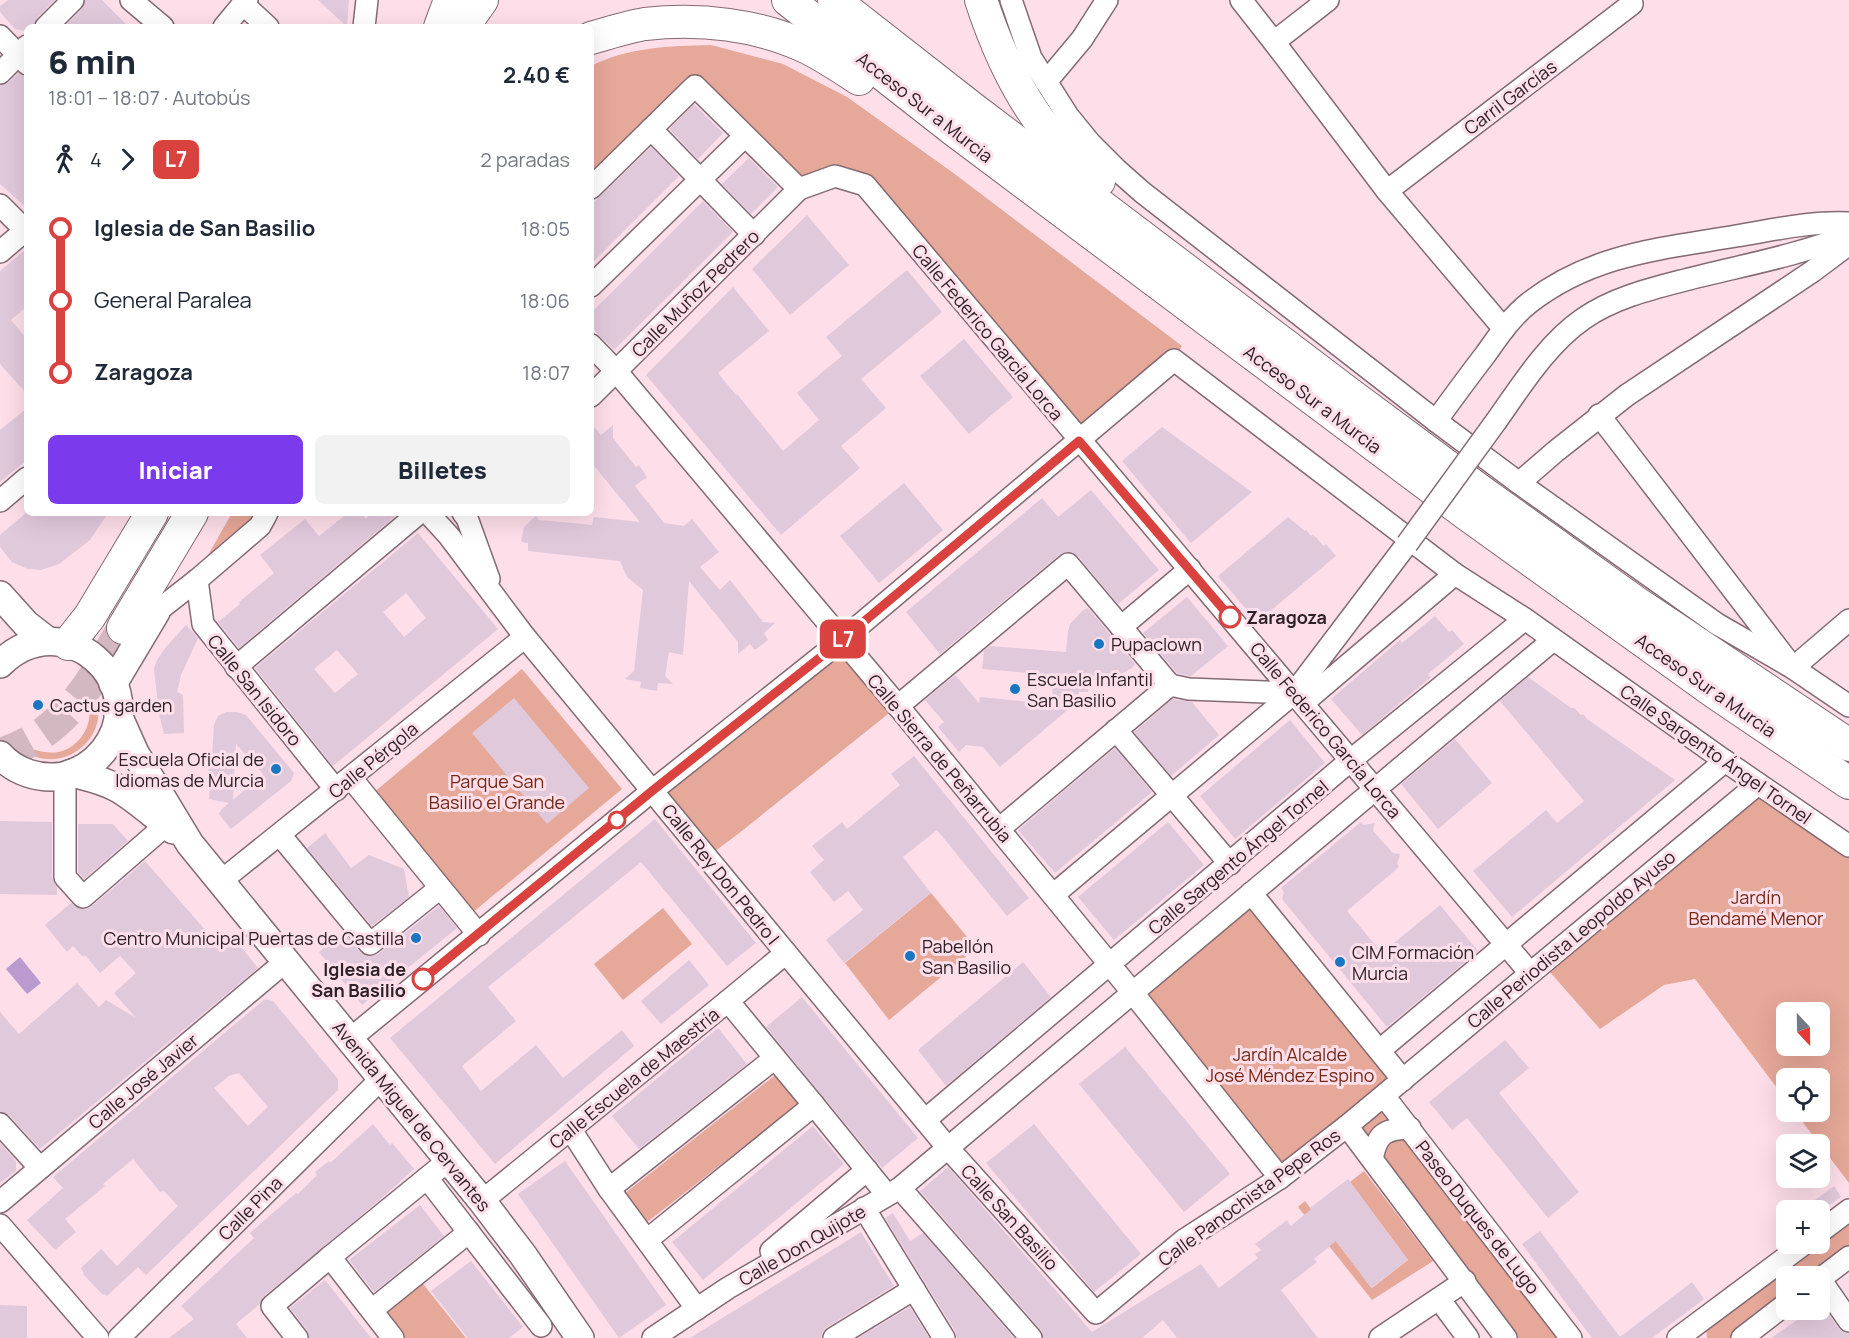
<!DOCTYPE html>
<html lang="es">
<meta charset="utf-8">
<style>
:root{--surface:#fff;--page:#f2f2f3;--text:#1f2937;--muted:#747a83;--accent:#7c3aed}
body{margin:0;font-family:Manrope,sans-serif;background:var(--page);color:var(--text);height:100vh;display:flex;flex-direction:column;font-size:22px;white-space:nowrap}
*{box-sizing:border-box;margin:0}
p{font-size:20px;color:var(--muted)}
.icon{flex:none;width:33px;height:33px;fill:none;stroke:currentColor;stroke-width:2;stroke-linecap:round;stroke-linejoin:round}
.map{position:relative;flex:1;overflow:hidden}
.panel{position:absolute;left:24px;top:24px;width:570px;height:492px;display:flex;flex-direction:column;background:var(--surface);border-radius:9px;box-shadow:0 6px 24px #0002}
.panel>*{flex:none}
.badge{padding:0 12px;border-radius:9px;font-size:21px;line-height:39px}
.needle{width:39px;rotate:158deg}
.fabs{position:absolute;left:1776px;top:1002px;display:grid;gap:12px}
.fabs a{display:grid;place-items:center;width:54px;height:54px;border-radius:9px;background:var(--surface);box-shadow:0 6px 24px #0002;font-size:30px}
.map>.badge{position:absolute;translate:-50% -50%;box-shadow:0 0 0 3px #fff}
.legs{display:flex;align-items:center;gap:9px;height:66px;padding:0 24px;font-size:20px}
.legs p{margin-inline-start:auto}
.summary{display:flex;align-items:center;justify-content:space-between;height:102px;padding:0 24px}
h1{font-size:33px;font-weight:800;line-height:45px}
.cta{display:flex;gap:12px;margin-top:auto;padding:12px 24px}
.cta a{flex:1;height:69px;border-radius:9px;background:var(--accent);color:#fff;font-size:24px;font-weight:800;line-height:69px;text-align:center}
.cta a+a{background:var(--page);color:var(--text)}
ul{padding:0 24px;list-style:none}
li{display:flex;align-items:center;gap:21px;height:72px;font-size:22px}
li i{display:grid;place-items:center;width:9px;height:100%;margin:0 8px;background:currentColor}
li i::after{content:'';width:15px;height:15px;margin:-8px;border:4px solid;border-radius:50%;background:var(--surface)}
li p{margin-inline-start:auto}
li:first-child i{background:linear-gradient(#0000 50%,currentColor 0)}
li:last-child i{background:linear-gradient(currentColor 50%,#0000 0)}
.map>svg:first-child{display:block}
.green{fill:#e6a898;fill-rule:evenodd}
.water{fill:#bb9ad0}
.building{fill:#e1c9dc;fill-rule:evenodd}
.lines{fill:none;stroke-linecap:round;stroke-linejoin:round}
.highway-tunnel{stroke:#d3b8c2;stroke-width:32;stroke-dasharray:32 16;stroke-linecap:butt}
.minor-casing{stroke:#846a74;stroke-width:24}
.major-casing{stroke:#846a74;stroke-width:30}
.highway-casing{stroke:#846a74;stroke-width:34}
.minor{stroke:#fff;stroke-width:21}
.major{stroke:#fff;stroke-width:27}
.highway{stroke:#fff;stroke-width:32}
.minor-bridge-casing{stroke:#846a74;stroke-width:24;stroke-linecap:butt}
.minor-bridge{stroke:#fff;stroke-width:21}
.line-1-casing{stroke:#fff;stroke-width:14}
.line-1{stroke:#da4240;stroke-width:9}
.stop-1-dot{fill:#fff;stroke:#da4240;stroke-width:3}
.poi-dot{fill:#1976c2;stroke:#fddee9;stroke-width:2}
.labels{text-anchor:middle;dominant-baseline:central;stroke-width:6;stroke-linejoin:round;paint-order:stroke}
.street-label{font-size:18px;fill:#2c2126;stroke:#fddee9}
.stop-label{font-size:18px;font-weight:bold;fill:#2c2126;stroke:#fddee9;text-anchor:start}
.poi-label{font-size:18px;fill:#2c2126;stroke:#fddee9;text-anchor:start}
.park-label{font-size:18px;fill:#752713;stroke:#fddee9}
</style>
<div class="map">
<svg width="1849" height="1338" viewBox="0 0 1849 1338">
<rect width="100%" height="100%" fill="#fddee9"/>
<g class="green">
<path d="M711 45 783 64 847 97 952 172 1182 346 1174 360 1079 441 865 185 835 176 799 189 695 86 591 188V66C628 47 671 46 711 45Z"/>
<path d="M232 513H267L198 580 207 557Z"/>
<path d="M842 640 898 706 738 834 707 857 652 791Z"/>
<path d="M522 669 622 789 472 913 373 793Z"/>
<path d="M87 700H96C97 706 98 713 98 719 94 743 71 761 47 759 41 759 34 756 28 754L31 749C40 751 49 754 59 752 81 747 96 721 87 700Z"/>
<path d="M1758 784 1849 846V1183L1795 1112H1820V1078H1786V1100L1695 979 1664 985 1600 1029 1542 963ZM1786 1012H1820V1046H1786Z"/>
<path d="M931 893 976 948 889 1020 845 963Z"/>
<path d="M1251 893 1403 1080 1385 1096 1571 1338H1506L1348 1126 1280 1178 1133 993Z"/>
<path d="M663 908 692 944 623 1000 594 964Z"/>
<path d="M779 1072 802 1101 646 1223 624 1194Z"/>
<path d="M1364 1171 1433 1261 1372 1300 1298 1207 1305 1201 1372 1288 1408 1260 1350 1182Z"/>
<path d="M1849 1216V1251L1816 1276H1786V1299L1735 1338H1707L1706 1329 1812 1244H1820V1238Z"/>
<path d="M416 1275 466 1338H393L372 1310Z"/>
</g>
<path class="water" d="M20 957 41 983 27 994 6 969Z"/>
<g class="building">
<path d="M8 0H55L37 18 34 27H27L25 31 15 29 0 12V6Z"/>
<path d="M85 0H102L129 27H64L82 9Z"/>
<path d="M318 0H349L347 27Z"/>
<path d="M18 73 27 78V208L0 184V85L9 82Z"/>
<path d="M694 104 723 133 698 159 669 129Z"/>
<path d="M651 147 679 176 591 264V205Z"/>
<path d="M749 158 778 187 751 214 722 184Z"/>
<path d="M703 201 733 232 614 350 591 327V313Z"/>
<path d="M807 215 849 265 790 315 752 269Z"/>
<path d="M27 248V306L11 320 27 339V394L0 364V271Z"/>
<path d="M907 270 942 312 861 379 886 408 841 446 860 468 781 535 646 375 733 287 769 331 718 373 736 395 737 394 783 451 819 420 797 393 842 356 826 337Z"/>
<path d="M964 339 1013 397 969 434 920 376Z"/>
<path d="M27 408V460L0 482V430Z"/>
<path d="M591 423 601 435 613 425V438L636 467 639 465 647 477 635 486 664 523 684 526 692 519 719 552 700 567 720 590 730 580 763 622 775 623 764 633 768 640 755 650 750 644 738 654V642L689 581 683 655 669 652 665 676 673 684 658 683 657 691 640 688 641 682 625 679 634 671 643 590 627 577 620 561 528 551V543L521 542 524 527 536 516 539 520 592 525 594 517 640 522 591 462Z"/>
<path d="M1162 427 1252 492 1191 543 1122 461Z"/>
<path d="M904 483 943 530 879 583 840 536Z"/>
<path d="M1091 490 1159 570 1118 604 1078 556 1072 552H1065L1060 554 940 654 906 612 1042 498 1058 517Z"/>
<path d="M26 513H108L90 540 59 564 41 570 28 569 12 562 0 547V535Z"/>
<path d="M348 513H361L366 519 372 513H399L239 648 218 622 240 604 239 602 274 573 260 555 305 519 319 536Z"/>
<path d="M1288 517 1305 531 1306 530 1311 536 1312 535 1316 537 1323 546 1326 544 1336 556 1257 622 1218 576Z"/>
<path d="M418 533 498 629 333 766 255 668ZM406 593 426 618 404 637 383 612ZM337 650 358 674 335 693 314 669Z"/>
<path d="M1187 597 1228 646 1191 676 1177 673 1143 633Z"/>
<path d="M1088 608 1135 664 1132 668 1117 676 1107 678 1089 676 1088 692H1079L1078 701 1000 767 983 747 966 745 959 752 938 727 944 722 925 700 954 676H956L979 703 980 697 1052 704 1053 675 982 669 984 651 990 646 1066 652 1068 631 1070 624 1082 611Z"/>
<path d="M1435 616 1449 632 1452 630 1464 644 1428 674 1431 677 1362 735 1331 699 1400 640 1402 643Z"/>
<path d="M186 625 198 638 181 675 177 692 183 695 184 733 164 734 159 714 154 669 157 660 166 647Z"/>
<path d="M1528 677 1571 708H1574L1581 715 1583 714 1587 719 1675 780 1512 917 1473 871 1546 810 1557 823 1584 801 1500 701Z"/>
<path d="M514 698 589 788 547 824 472 733Z"/>
<path d="M1173 699 1192 702 1219 735 1171 776 1134 732Z"/>
<path d="M226 712H237L246 715 294 773 291 781 231 829 219 814 222 809 229 803 209 799 210 789 205 785 212 756 214 725 218 716ZM236 744 263 774 233 800Z"/>
<path d="M1290 720 1325 763 1235 839 1200 796Z"/>
<path d="M1455 739 1492 783 1438 829 1401 784Z"/>
<path d="M1115 748 1152 792 1055 873 1018 830Z"/>
<path d="M914 756 1029 898 1007 916 937 830 903 857 931 893 844 963 826 940 863 910 848 891 834 902 810 872 824 860 812 846 842 822 847 829 900 785 891 774Z"/>
<path d="M655 819 756 943 727 966 641 862 488 987 516 1021 462 1066 481 1091 536 1045 563 1078 622 1030 634 1046 495 1164 390 1038Z"/>
<path d="M0 821 52 822V877L57 887V895L0 894Z"/>
<path d="M1168 822 1204 865 1114 940 1078 897Z"/>
<path d="M1361 822 1363 825 1375 823 1373 831 1393 853 1400 854 1397 864 1399 867 1347 911 1382 953 1440 905 1478 951 1387 1027 1282 899 1284 892 1281 888Z"/>
<path d="M78 824H113L128 841 84 879 78 872Z"/>
<path d="M325 833 351 868 369 855 404 869 409 897 372 926 307 848Z"/>
<path d="M145 861 221 948 234 938 258 968 40 1149 9 1115 0 1112V1012L19 1034 77 983 99 1007 106 1000 136 1018 114 993 136 973 120 956 100 973 85 955 83 957 73 946 67 952 45 925 71 903 80 909H86L91 907Z"/>
<path d="M439 906 457 928 362 1005 319 952 344 932 361 953 366 956H373L378 954Z"/>
<path d="M689 960 709 985 661 1024 641 1001Z"/>
<path d="M1023 962 1051 997 946 1086 918 1050Z"/>
<path d="M802 997 918 1138 882 1168 766 1027Z"/>
<path d="M265 999 273 1001 338 1079V1090L146 1275 138 1267 107 1296 105 1294 103 1295 83 1274 84 1273 81 1268 101 1249 117 1266 178 1206 164 1191 160 1192 133 1159 103 1184 105 1186 65 1219 76 1232 55 1250 27 1220 63 1188 53 1177ZM239 1073 268 1107 248 1126 214 1088 229 1076Z"/>
<path d="M718 1028 747 1064 639 1149 612 1116Z"/>
<path d="M1505 1040 1529 1068 1499 1093 1579 1192 1548 1218 1467 1118 1452 1130 1429 1102Z"/>
<path d="M1125 1047 1230 1174 1184 1212 1079 1084Z"/>
<path d="M373 1124 390 1145 392 1143 414 1169 382 1198 264 1296 260 1304 236 1324 247 1338H169L194 1319 181 1306 254 1238 250 1233 296 1193 298 1194 317 1175 315 1172 329 1161 330 1163Z"/>
<path d="M1034 1124 1141 1254 1094 1292 986 1163Z"/>
<path d="M813 1126 844 1164 703 1280 672 1242Z"/>
<path d="M0 1143 16 1161V1171L0 1183Z"/>
<path d="M565 1161 666 1305 619 1338 518 1194Z"/>
<path d="M948 1167 1092 1332 1201 1264 1219 1288 1258 1258 1255 1254 1261 1250 1255 1244 1287 1220 1291 1226 1311 1209 1310 1208 1348 1179 1408 1260 1371 1288 1336 1241 1314 1259 1317 1262 1281 1290 1318 1338H1177L1163 1320 1142 1338H1043L1041 1330 920 1191Z"/>
<path d="M1834 1186 1841 1197 1822 1210H1801Z"/>
<path d="M420 1205 444 1236 374 1292 349 1260Z"/>
<path d="M893 1213 910 1241 923 1233 1014 1338H957L955 1331 885 1218Z"/>
<path d="M1540 1231 1620 1337 1692 1282 1704 1299 1652 1338H1592L1522 1244Z"/>
<path d="M861 1232 894 1286 827 1327 823 1331 821 1338H690Z"/>
<path d="M471 1261 523 1327 509 1338H468L431 1291Z"/>
<path d="M325 1280 371 1338H309L307 1330 290 1308Z"/>
<path d="M1821 1303 1839 1329 1843 1332 1849 1334V1338H1771L1812 1310H1820V1304Z"/>
<path d="M0 1305 27 1306V1338H0Z"/>
<path d="M910 1307 929 1338H858Z"/>
</g>
<g class="lines">
<path class="highway-tunnel" d="M0 754C66 733 90 684 123 628"/>
<g class="minor-casing">
<g id="minor">
<path d="M131 0 163 27"/>
<path d="M247 0 243 4 268 27"/>
<path d="M1011 0 1031 58 1068 116 1090 143 1116 169 1142 192 1436 421 1519 483 1717 624 1793 668 1849 706"/>
<path d="M1241 0 1274 42 1387 191 1504 329"/>
<path d="M46 27 73 0"/>
<path d="M224 27 243 4"/>
<path d="M364 27 367 0"/>
<path d="M0 36 27 64"/>
<path d="M1274 42 1328 0"/>
<path d="M0 73 27 46"/>
<path d="M1046 82 1082 39 1107 0"/>
<path d="M651 129 754 235"/>
<path d="M591 188 695 86 799 189"/>
<path d="M1387 191 1632 4"/>
<path d="M0 205 27 232"/>
<path d="M0 252 27 229"/>
<path d="M591 286 745 136"/>
<path d="M591 345 616 371 898 706 1133 993 1280 1178"/>
<path d="M591 396 799 189 835 176 865 185 1530 973"/>
<path d="M1599 415 1793 668 1849 620"/>
<path d="M1497 420C1521 386 1548 343 1583 319 1613 298 1650 289 1685 280 1739 266 1797 256 1849 235"/>
<path d="M1436 421C1452 399 1468 377 1485 355 1498 337 1511 317 1529 303 1592 254 1660 249 1736 236 1773 230 1811 221 1849 223"/>
<path d="M1519 483 1556 451 1627 395 1813 271 1849 244"/>
<path d="M0 501 27 478"/>
<path d="M428 513 449 536 525 637 786 953 948 1148 1096 1313 1184 1240 1280 1178 1347 1126 1758 784"/>
<path d="M463 513 467 518 489 579"/>
<path d="M197 580 203 624 336 790"/>
<path d="M156 612 197 580 260 526 267 513"/>
<path d="M1121 627 1190 569"/>
<path d="M236 667 419 513"/>
<path d="M1170 685 1189 689 1294 693"/>
<path d="M1303 703 1455 574"/>
<path d="M898 706 1068 564 1170 685 999 829"/>
<path d="M1116 730 1230 864"/>
<path d="M65 775V877L83 897 166 825"/>
<path d="M351 778 479 935"/>
<path d="M280 835 370 944 440 888"/>
<path d="M221 881 525 637"/>
<path d="M1251 893 1403 1080"/>
<path d="M1053 895 1294 693 1407 544"/>
<path d="M728 1001 775 1058"/>
<path d="M350 1039 652 791 842 640 1174 360 1455 574 1525 619"/>
<path d="M1380 1050 1725 761"/>
<path d="M1384 1096 1571 1338"/>
<path d="M814 1105 887 1195"/>
<path d="M925 1120 1351 760 1525 619 1725 761 1849 846"/>
<path d="M0 1124 40 1168"/>
<path d="M1347 1126 1506 1338"/>
<path d="M571 1130 609 1189 697 1309"/>
<path d="M1372 1159C1377 1134 1384 1129 1410 1128"/>
<path d="M427 1178 541 1326"/>
<path d="M900 1188 1031 1338"/>
<path d="M609 1189 775 1058 814 1105 647 1240"/>
<path d="M482 1201 728 1001 786 953"/>
<path d="M0 1202 286 961"/>
<path d="M864 1208 944 1338"/>
<path d="M0 1225 98 1338"/>
<path d="M1820 1232 1849 1210"/>
<path d="M771 1251 867 1170"/>
<path d="M1820 1279 1849 1321"/>
<path d="M1820 1279 1849 1257"/>
<path d="M1439 1299 1468 1338"/>
<path d="M372 1310 469 1232"/>
<path d="M119 1338 382 1078"/>
<path d="M297 1338 272 1306 330 1257"/>
<path d="M393 1338 330 1257 449 1160"/>
<path d="M653 1338 728 1288 900 1188 1553 640"/>
<path d="M834 1338 914 1289"/>
<path d="M1380 1338 1465 1281"/>
<path d="M1678 1338 1804 1244"/>
<path d="M1742 1338 1786 1304"/>
</g>
</g>
<g class="major-casing">
<g id="major">
<path d="M0 595 26 624 48 641"/>
<path d="M0 664C64 601 155 684 104 750 94 763 79 772 63 776 40 780 15 772 0 755"/>
<path d="M113 684 156 612"/>
<path d="M118 715 135 753 190 844 482 1201 523 1255 580 1338"/>
<path d="M72 773C87 777 103 780 117 788 137 799 154 816 173 830"/>
</g>
</g>
<g class="highway-casing">
<g id="highway">
<path d="M788 0 954 130 1465 513 1717 694 1849 783"/>
<path d="M834 0 972 108 1351 395 1482 492 1634 601 1849 745"/>
<path d="M981 0C997 49 1020 100 1054 139 1068 155 1083 167 1099 181"/>
<path d="M440 27 450 0"/>
<path d="M463 27 482 0"/>
<path d="M591 38C609 33 627 27 645 24 699 18 758 24 808 48 826 57 842 68 859 79"/>
<path d="M123 628 192 513"/>
<path d="M68 644 90 616 152 513"/>
</g>
</g>
<use href="#minor" class="minor"/>
<use href="#major" class="major"/>
<use href="#highway" class="highway"/>
<g class="minor-bridge-casing">
<path id="minor-bridge" d="M1407 544 1497 420"/>
</g>
<use href="#minor-bridge" class="minor-bridge"/>
</g>
<g class="lines">
<g class="line-1-casing">
<path id="line-1" d="M423 979 652 791 842 640 1079 441 1230 617"/>
</g>
<use href="#line-1" class="line-1"/>
</g>
<g class="stop-1-dot">
<circle cx="1230" cy="617" r="10"/>
<circle cx="617" cy="820" r="8"/>
<circle cx="423" cy="979" r="10"/>
</g>
<g class="poi-dot">
<circle cx="1099" cy="644" r="6"/>
<circle cx="1015" cy="689" r="6"/>
<circle cx="38" cy="705" r="6"/>
<circle cx="276" cy="769" r="6"/>
<circle cx="416" cy="938" r="6"/>
<circle cx="910" cy="956" r="6"/>
<circle cx="1340" cy="962" r="6"/>
</g>
<g class="labels">
<g class="street-label">
<text transform="translate(1510 97) rotate(-37)">Carril Garcías</text>
<text transform="translate(925 107) rotate(38)">Acceso Sur a Murcia</text>
<text transform="translate(695 293) rotate(-45)">Calle Muñoz Pedrero</text>
<text transform="translate(988 332) rotate(50)">Calle Federico García Lorca</text>
<text transform="translate(1313 399) rotate(37)">Acceso Sur a Murcia</text>
<text transform="translate(1706 685) rotate(35)">Acceso Sur a Murcia</text>
<text transform="translate(255 690) rotate(51)">Calle San Isidoro</text>
<text transform="translate(1326 730) rotate(50)">Calle Federico García Lorca</text>
<text transform="translate(1716 754) rotate(35)">Calle Sargento Ángel Tornel</text>
<text transform="translate(940 758) rotate(50)">Calle Sierra de Peñarrubia</text>
<text transform="translate(373 760) rotate(-39)">Calle Pérgola</text>
<text transform="translate(1238 857) rotate(-40)">Calle Sargento Ángel Tornel</text>
<text transform="translate(721 874) rotate(51)">Calle Rey Don Pedro I</text>
<text transform="translate(1571 939) rotate(-40)">Calle Periodista Leopoldo Ayuso</text>
<text transform="translate(634 1078) rotate(-39)">Calle Escuela de Maestría</text>
<text transform="translate(143 1081) rotate(-40)">Calle José Javier</text>
<text transform="translate(412 1116) rotate(51)">Avenida Miguel de Cervantes</text>
<text transform="translate(1249 1197) rotate(-36)">Calle Panochista Pepe Ros</text>
<text transform="translate(250 1208) rotate(-45)">Calle Pina</text>
<text transform="translate(1010 1217) rotate(48)">Calle San Basilio</text>
<text transform="translate(1478 1217) rotate(52)">Paseo Duques de Lugo</text>
<text transform="translate(802 1245) rotate(-30)">Calle Don Quijote</text>
</g>
<g class="stop-label">
<text x="1246" y="617">Zaragoza</text>
<text x="406" y="969" text-anchor="end">Iglesia de<tspan x="406" dy="21">San Basilio</tspan></text>
</g>
<g class="poi-label">
<text x="1111" y="644">Pupaclown</text>
<text x="1027" y="679">Escuela Infantil<tspan x="1027" dy="21">San Basilio</tspan></text>
<text x="50" y="705">Cactus garden</text>
<text x="264" y="759" text-anchor="end">Escuela Oficial de<tspan x="264" dy="21">Idiomas de Murcia</tspan></text>
<text x="404" y="938" text-anchor="end">Centro Municipal Puertas de Castilla</text>
<text x="922" y="946">Pabellón<tspan x="922" dy="21">San Basilio</tspan></text>
<text x="1352" y="952">CIM Formación<tspan x="1352" dy="21">Murcia</tspan></text>
</g>
<g class="park-label">
<text x="497" y="781">Parque San<tspan x="497" dy="21">Basilio el Grande</tspan></text>
<text x="1756" y="897">Jardín<tspan x="1756" dy="21">Bendamé Menor</tspan></text>
<text x="1290" y="1054">Jardín Alcalde<tspan x="1290" dy="21">José Méndez Espino</tspan></text>
</g>
</g>
</svg>
<div class="fabs">
<a><svg class="needle" viewBox="-14 -14 28 28"><path d="M0-13l5 13h-10z" fill="#e53935"/><path d="M0 13l5-13h-10z" fill="#747a83"/></svg></a>
<a><svg class="icon" aria-label="locate" viewBox="0 0 24 24"><circle cx="12" cy="12" r="6"/><path d="M12 2v4M12 18v4M2 12h4M18 12h4"/></svg></a>
<a><svg class="icon" aria-label="layers" viewBox="0 0 24 24"><path d="M12 4l9 5-9 5-9-5zM3 14l9 5 9-5"/></svg></a>
<a>+</a>
<a>−</a>
</div>
<b class="badge" style="left:843px;top:639px;background:#da4240;color:#fff">L7</b>
<section class="panel">
<div class="summary"><div><h1>6 min</h1><p>18:01 – 18:07 · Autobús</p></div><b>2.40 €</b></div>
<div class="legs"><svg class="icon" aria-label="walk" viewBox="0 0 24 24"><circle cx="13" cy="4" r="2"/><path d="M13 8l-2 6 4 7M11 14l-3 7M7 12l3-4h3l4 4"/></svg>4<svg class="icon" aria-label="forward" viewBox="0 0 24 24"><path d="M9 5l7 7-7 7"/></svg><b class="badge" style="background:#da4240;color:#fff">L7</b><p>2 paradas</p></div>
<ul>
<li><i style="color:#da4240"></i><b>Iglesia de San Basilio</b><p>18:05</p></li>
<li><i style="color:#da4240"></i><span>General Paralea</span><p>18:06</p></li>
<li><i style="color:#da4240"></i><b>Zaragoza</b><p>18:07</p></li>
</ul>
<div class="cta"><a>Iniciar</a><a>Billetes</a></div>
</section>
</div>
